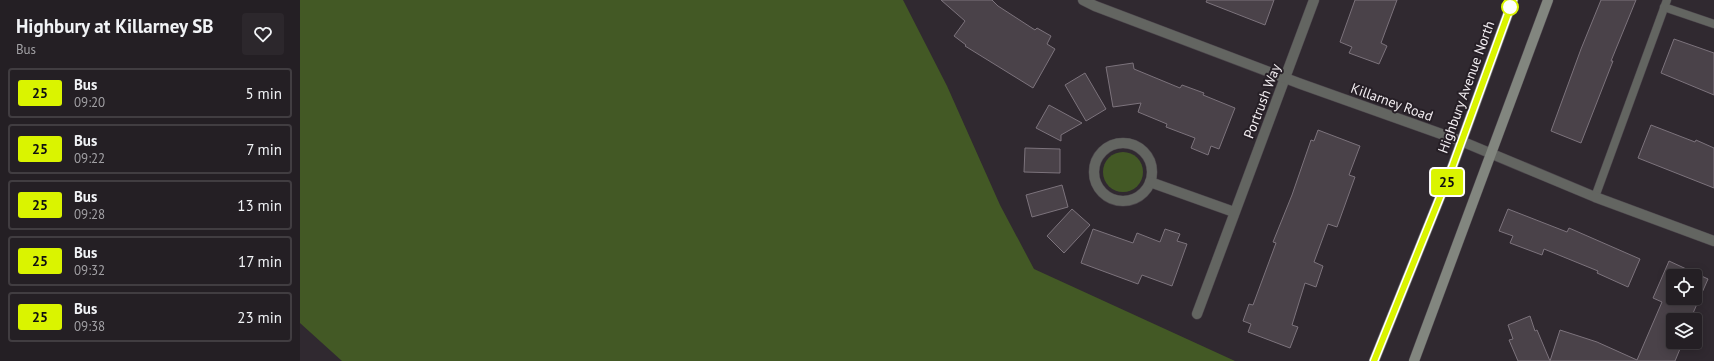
<!DOCTYPE html>
<style>
:root{--surface:#241f24;--page:#2c272c;--text:#f1f3f6;--muted:#a3a2a6;--line:#413d41}
body{margin:0;font-family:"PT Sans",sans-serif;background:var(--page);color:var(--text);height:100vh;display:flex;flex-direction:column;font-size:15px;white-space:nowrap}
*{box-sizing:border-box;margin:0}
p{font-size:13px;color:var(--muted)}
.icon{flex:none;width:22px;height:22px;fill:none;stroke:currentColor;stroke-width:2;stroke-linecap:round;stroke-linejoin:round}
.map{position:relative;flex:1;overflow:hidden}
.panel{display:flex;flex-direction:column;background:var(--surface);width:300px}
.panel>*{flex:none}
.badge{padding:0 8px;border-radius:3px;font-size:14px;line-height:26px}
.buttons{position:absolute;left:1366px;top:269px;display:grid;gap:8px}
.buttons a{display:grid;place-items:center;width:36px;height:36px;border-radius:4px;background:var(--surface);box-shadow:0 2px 10px #0003,0 0 0 1px var(--line);font-size:20px}
.map>.badge{position:absolute;translate:-50% -50%;box-shadow:0 0 0 2px #fff}
.round{display:grid;place-items:center;flex:none;width:42px;height:42px;border-radius:4px;background:var(--page)}
.overview{display:flex;align-items:center;justify-content:space-between;height:68px;padding:0 16px}
h1{font-size:19px;font-weight:700;line-height:30px}
ul{padding:0;list-style:none}
li{display:flex;align-items:center;gap:12px;height:50px;margin:0 8px 6px;padding:0 8px;border:2px solid var(--line);border-radius:4px}
li div{flex:1}
li b{display:block;font-size:15px}
li em{font-style:normal}
li .badge{min-width:44px;font-weight:700;text-align:center}
main{display:flex;flex:1;min-height:0}
.map>svg:first-child{display:block}
.green{fill:#435925}
.building{fill:#4a4249;stroke:#7c737c;fill-rule:evenodd}
.lines{fill:none;stroke-linecap:round;stroke-linejoin:round}
.service-casing{stroke:#4b444b;stroke-width:9}
.minor-casing{stroke:#4b444b;stroke-width:11}
.tertiary-casing{stroke:#4b444b;stroke-width:11}
.secondary-casing{stroke:#4b444b;stroke-width:11}
.service{stroke:#636561;stroke-width:8}
.minor{stroke:#636561;stroke-width:10}
.tertiary{stroke:#636561;stroke-width:10}
.secondary{stroke:#82867f;stroke-width:10}
.line-casing{stroke:#fff;stroke-width:9}
.line{stroke:#daf400;stroke-width:6}
.stop-dot{fill:#fff;stroke:#daf400;stroke-width:2}
.labels{text-anchor:middle;dominant-baseline:central;stroke-width:4;stroke-linejoin:round;paint-order:stroke}
.street-label{font-size:14px;fill:#f2edf1;stroke:#261f26}
</style>
<main>
<section class="panel">
<div class="overview"><div><h1>Highbury at Killarney SB</h1><p>Bus</p></div><a class="round"><svg class="icon" aria-label="heart" viewBox="0 0 24 24"><path d="M12 20l-8-8c-3-5 5-10 8-4 3-6 11-1 8 4z"/></svg></a></div>
<ul>
<li><span class="badge" style="background:#daf400;color:#111">25</span><div><b>Bus</b><p>09:20</p></div><em>5 min</em></li>
<li><span class="badge" style="background:#daf400;color:#111">25</span><div><b>Bus</b><p>09:22</p></div><em>7 min</em></li>
<li><span class="badge" style="background:#daf400;color:#111">25</span><div><b>Bus</b><p>09:28</p></div><em>13 min</em></li>
<li><span class="badge" style="background:#daf400;color:#111">25</span><div><b>Bus</b><p>09:32</p></div><em>17 min</em></li>
<li><span class="badge" style="background:#daf400;color:#111">25</span><div><b>Bus</b><p>09:38</p></div><em>23 min</em></li>
</ul>
</section>
<div class="map">
<svg width="1414" height="361" viewBox="0 0 1414 361">
<rect width="100%" height="100%" fill="#302930"/>
<g class="green">
<path d="M0 0H603L647 86 700 205 734 269 935 361H42L0 323Z"/>
<circle cx="823" cy="172" r="20"/>
</g>
<g class="building">
<path d="M641 0H692L698 6 735 30 737 28 751 36 747 44 755 49 733 88 665 46 666 45 654 36 665 21Z"/>
<path d="M907 0H974L965 25 906 2Z"/>
<path d="M1055 0H1097L1081 43 1087 46 1079 64 1049 53 1052 47 1040 42Z"/>
<path d="M1301 0H1336L1311 61H1313L1281 143 1251 131 1281 49Z"/>
<path d="M1374 39 1414 53V95L1361 73Z"/>
<path d="M833 63 834 69 880 88 882 85 904 93 903 95 935 108 919 149 911 146 908 155 891 148 895 138 866 127 867 124 838 112 841 103 813 107 806 67Z"/>
<path d="M785 73 806 109 786 121 765 85Z"/>
<path d="M749 105 782 123 761 135V141L736 128Z"/>
<path d="M1351 125 1395 142 1396 140 1414 148V188L1338 158Z"/>
<path d="M1018 130 1060 146 1049 175 1055 177 1037 227 1028 224 1014 262 1023 266 1016 287 1005 283 992 325 998 327 990 348 948 332 951 324 943 321 949 304 953 305 976 243 973 242 992 195 1011 140 1014 141Z"/>
<path d="M725 148 760 149V173L724 172Z"/>
<path d="M762 185 768 207 732 217 726 195Z"/>
<path d="M772 209 790 225 764 253 747 236Z"/>
<path d="M1208 209 1267 232 1269 228 1340 259 1328 287 1297 273 1298 271 1244 249 1242 255 1210 243 1213 236 1199 231Z"/>
<path d="M793 229 833 243 837 233 860 242 865 229 880 234 877 241 887 244 872 286 842 275 838 284 781 263Z"/>
<path d="M1369 261 1408 279 1390 320H1373V342L1382 344 1375 361H1250L1260 330 1297 342 1337 360 1362 302 1353 298ZM1373 276H1395V298H1373Z"/>
<path d="M1230 316 1235 331 1237 330 1250 361H1218L1209 340 1213 339 1208 325Z"/>
</g>
<g class="lines">
<g class="service-casing">
<g id="service">
<path d="M1364 7 1414 24"/>
<path d="M1295 197 1367 0"/>
</g>
</g>
<g class="minor-casing">
<g id="minor">
<circle cx="823" cy="172" r="29"/>
<path d="M850 182 934 212"/>
<path d="M897 314 1014 0"/>
</g>
</g>
<g class="tertiary-casing">
<path id="tertiary" d="M783 0 795 6 1001 84 1161 141 1295 197 1414 241"/>
</g>
<g class="secondary-casing">
<g id="secondary">
<path d="M1074 361 1153 165 1213 0"/>
<path d="M1114 361 1248 0"/>
</g>
</g>
<use href="#service" class="service"/>
<use href="#minor" class="minor"/>
<use href="#tertiary" class="tertiary"/>
<use href="#secondary" class="secondary"/>
</g>
<g class="lines">
<g class="line-casing">
<path id="line" d="M1074 361 1153 165 1213 0"/>
</g>
<use href="#line" class="line"/>
</g>
<circle class="stop-dot" cx="1210" cy="7" r="8"/>
<g class="labels">
<g class="street-label">
<text transform="translate(1166 87) rotate(-70)">Highbury Avenue North</text>
<text transform="translate(962 101) rotate(-69)">Portrush Way</text>
<text transform="translate(1092 102) rotate(20)">Killarney Road</text>
</g>
</g>
</svg>
<div class="buttons">
<a><svg class="icon" aria-label="locate" viewBox="0 0 24 24"><circle cx="12" cy="12" r="6"/><path d="M12 2v4M12 18v4M2 12h4M18 12h4"/></svg></a>
<a><svg class="icon" aria-label="layers" viewBox="0 0 24 24"><path d="M12 4l9 5-9 5-9-5zM3 14l9 5 9-5"/></svg></a>
</div>
<b class="badge" style="left:1147px;top:182px;background:#daf400;color:#111">25</b>
</div>
</main>
